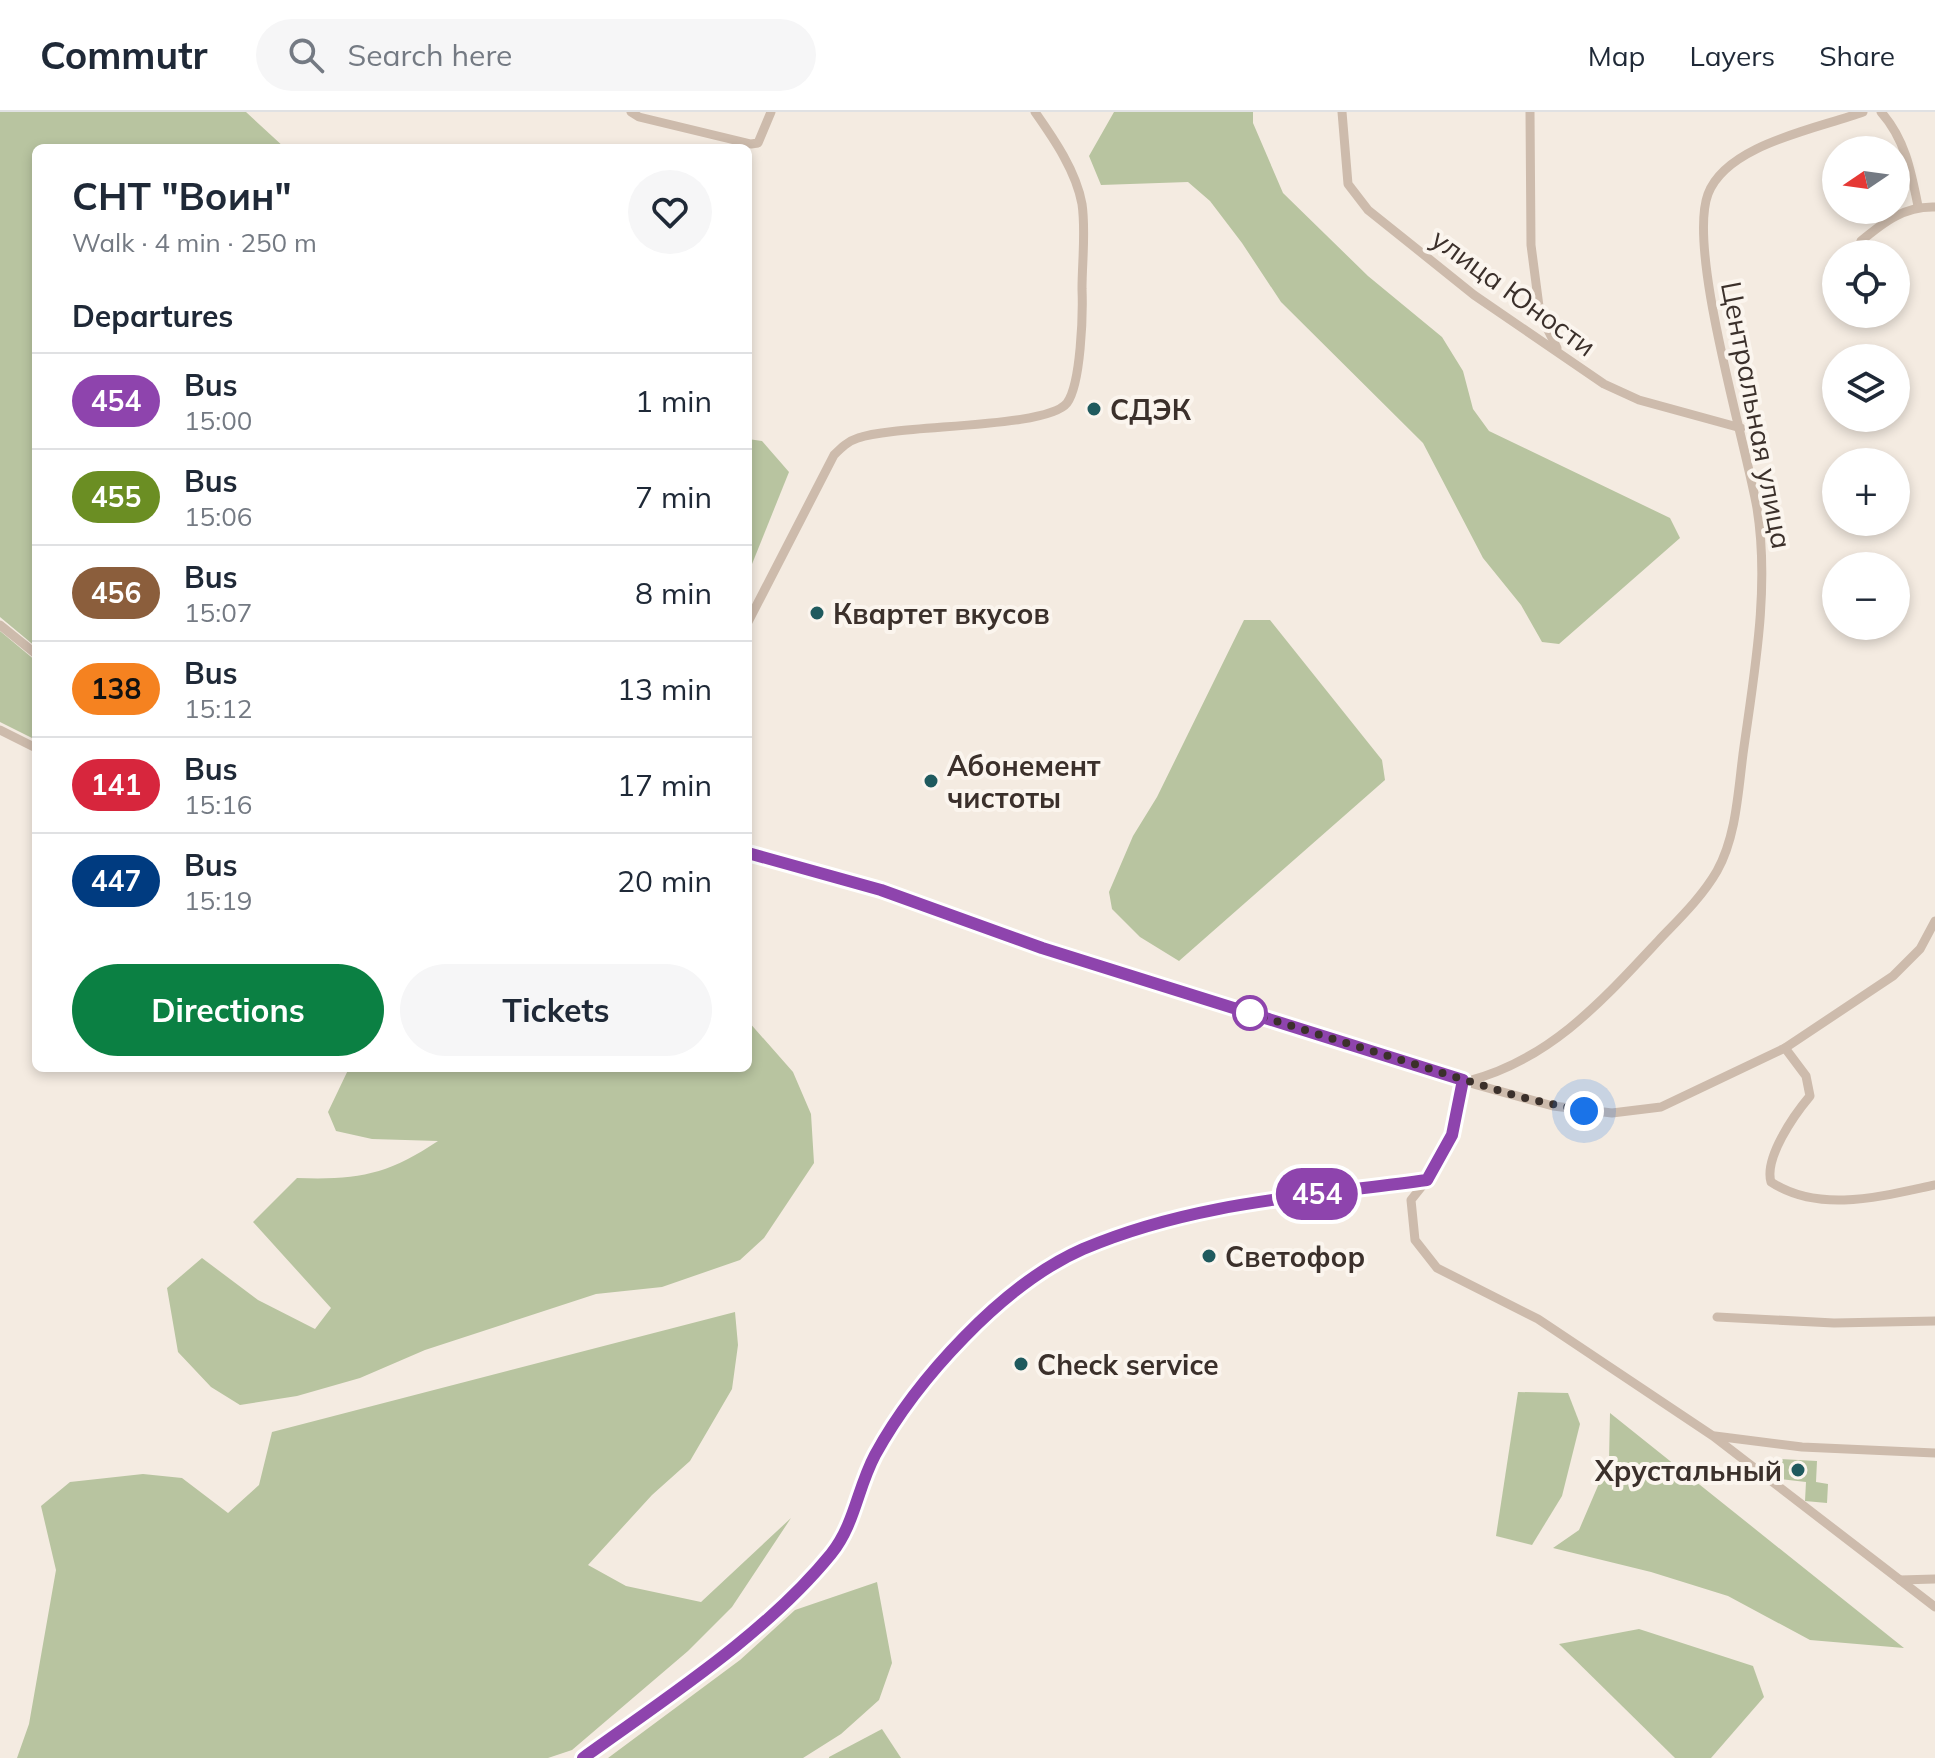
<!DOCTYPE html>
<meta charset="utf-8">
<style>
:root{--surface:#fff;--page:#f6f6f7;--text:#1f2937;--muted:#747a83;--line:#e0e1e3;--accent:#0b8043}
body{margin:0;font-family:Mulish,sans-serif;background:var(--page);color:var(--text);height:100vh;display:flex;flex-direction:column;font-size:30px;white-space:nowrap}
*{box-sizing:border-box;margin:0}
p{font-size:26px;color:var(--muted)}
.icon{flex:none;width:44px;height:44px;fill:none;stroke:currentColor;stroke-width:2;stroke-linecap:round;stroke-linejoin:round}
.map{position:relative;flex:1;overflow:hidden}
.details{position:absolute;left:32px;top:32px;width:720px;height:928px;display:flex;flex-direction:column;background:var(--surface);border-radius:12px;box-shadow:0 4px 12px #0003}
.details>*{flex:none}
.badge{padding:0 16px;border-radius:26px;font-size:28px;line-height:52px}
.needle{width:52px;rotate:257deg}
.fabs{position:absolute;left:1822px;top:24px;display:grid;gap:16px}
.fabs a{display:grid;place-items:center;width:88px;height:88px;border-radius:50%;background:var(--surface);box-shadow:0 4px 12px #0003;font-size:40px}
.you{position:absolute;width:40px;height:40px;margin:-20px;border:6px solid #fff;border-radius:50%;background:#1a73e8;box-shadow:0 0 0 12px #1a73e833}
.map>.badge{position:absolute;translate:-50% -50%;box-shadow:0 0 0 4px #fff}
h2{padding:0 40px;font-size:30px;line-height:72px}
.round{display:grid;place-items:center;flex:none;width:84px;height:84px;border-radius:42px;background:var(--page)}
.head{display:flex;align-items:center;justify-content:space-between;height:136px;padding:0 40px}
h1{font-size:38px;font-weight:700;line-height:60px}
.primary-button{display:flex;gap:16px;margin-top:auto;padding:16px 40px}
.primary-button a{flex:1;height:92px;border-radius:48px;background:var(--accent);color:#fff;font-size:32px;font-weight:700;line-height:92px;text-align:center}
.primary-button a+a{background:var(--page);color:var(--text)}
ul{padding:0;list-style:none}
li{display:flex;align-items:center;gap:24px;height:96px;padding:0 40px;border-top:2px solid var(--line)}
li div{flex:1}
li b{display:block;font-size:30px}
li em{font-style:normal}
li .badge{min-width:88px;font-weight:700;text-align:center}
header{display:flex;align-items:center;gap:48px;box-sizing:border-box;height:112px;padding:0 40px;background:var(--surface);border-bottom:2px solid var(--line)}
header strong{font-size:38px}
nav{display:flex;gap:44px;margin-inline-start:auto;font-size:28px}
.search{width:560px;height:72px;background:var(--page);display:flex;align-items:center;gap:20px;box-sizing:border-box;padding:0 28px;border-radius:44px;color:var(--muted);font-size:30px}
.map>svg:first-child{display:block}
.green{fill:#b8c4a0}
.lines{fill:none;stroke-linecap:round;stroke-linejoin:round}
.minor{stroke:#cdbbac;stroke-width:9}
.line-casing{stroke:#fff;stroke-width:18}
.line{stroke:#8e44ad;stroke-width:12}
.walk{stroke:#3b302b;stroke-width:8;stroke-dasharray:0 14.4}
.poi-dot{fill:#1f5a5e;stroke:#fbf5ee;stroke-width:3}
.stop-dot{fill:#fff;stroke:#8e44ad;stroke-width:4}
.labels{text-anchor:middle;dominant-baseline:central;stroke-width:8;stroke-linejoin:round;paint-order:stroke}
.street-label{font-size:28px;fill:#3b302b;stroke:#fbf5ee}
.poi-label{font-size:28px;font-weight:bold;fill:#3b302b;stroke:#fbf5ee;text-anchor:start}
</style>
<header>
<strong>Commutr</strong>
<div class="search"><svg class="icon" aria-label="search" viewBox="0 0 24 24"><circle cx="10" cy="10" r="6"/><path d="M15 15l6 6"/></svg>Search here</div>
<nav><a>Map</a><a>Layers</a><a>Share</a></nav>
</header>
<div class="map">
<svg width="1935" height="1646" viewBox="0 0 1935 1646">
<rect width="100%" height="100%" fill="#f4ebe1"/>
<g class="green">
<path d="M0 0H246L285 36H36V535L0 505Z"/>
<path d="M1114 0H1253V11L1283 81 1368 164 1442 225 1463 259 1473 297 1489 319 1670 406 1680 426 1559 532 1542 530 1521 493 1483 446 1423 331 1281 190 1242 131 1210 89 1188 70 1101 73 1089 44Z"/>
<path d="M748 327 762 329 789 360 748 462Z"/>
<path d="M1244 508H1270L1382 648 1385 668 1179 849 1140 825 1112 797 1109 780 1133 724 1157 685Z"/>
<path d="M0 519 36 549V628L0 610Z"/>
<path d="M748 909 793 960 811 1002 814 1051 764 1126 740 1148 662 1175 596 1182 425 1238 360 1266 297 1284 240 1293 211 1275 178 1240 167 1176 202 1146 258 1188 315 1217 331 1196 253 1110 297 1066C358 1068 387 1063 438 1029L372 1027 336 1019 328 1000 349 956H748Z"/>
<path d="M735 1200 738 1233 732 1277 690 1349 652 1383 588 1453 626 1474 701 1490 791 1406 732 1495 688 1539 572 1638 548 1646H17L29 1612 56 1458 41 1394 70 1370 143 1362 182 1366 228 1401 259 1373 272 1320Z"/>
<path d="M1518 1280 1568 1281 1580 1312 1562 1384 1532 1433 1496 1424Z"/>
<path d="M1610 1301 1904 1536 1810 1528 1728 1484 1651 1460 1553 1436 1579 1418 1609 1348Z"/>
<path d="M1780 1347 1817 1349 1816 1370 1828 1372 1827 1391 1805 1389 1806 1370 1780 1367Z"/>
<path d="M877 1470 892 1551 879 1588 841 1622 803 1646H608L740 1548 795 1498Z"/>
<path d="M1639 1517 1753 1554 1764 1585 1711 1646H1675L1559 1532Z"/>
<path d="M882 1617 901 1646H829V1645Z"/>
</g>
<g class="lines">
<g class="minor">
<path d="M631 0 639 5 751 32 758 31 771 0"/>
<path d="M1342 0 1348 72 1368 98 1413 134 1474 183 1604 272 1639 288 1741 316"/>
<path d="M1530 0 1531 133 1540 202 1557 236"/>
<path d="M1881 0C1905 27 1911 59 1918 94"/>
<path d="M1861 129C1884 110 1904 94 1935 95"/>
<path d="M748 510 834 343C841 336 848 329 858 326 897 312 1047 317 1067 291 1081 272 1083 202 1082 177 1082 150 1086 119 1082 92 1076 59 1054 27 1035 0"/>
<path d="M0 513 36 542"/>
<path d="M0 618 36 636"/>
<path d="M748 741 881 778 1042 836 1477 973 1553 994 1612 1001 1661 995 1785 936 1893 864 1920 837 1935 809"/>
<path d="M1785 936 1806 964 1810 984C1794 1003 1764 1046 1771 1070 1819 1102 1883 1084 1935 1073"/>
<path d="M1468 969C1550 948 1603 888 1659 828 1679 807 1702 785 1717 759 1736 725 1738 681 1743 642 1754 562 1770 477 1757 396 1745 328 1687 138 1708 82 1727 32 1817 17 1863 0"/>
<path d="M1427 1068 1411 1088 1415 1128 1437 1156 1538 1207 1713 1324 1935 1495"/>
<path d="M1717 1205 1834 1211 1935 1209"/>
<path d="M1715 1324 1802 1335 1935 1341"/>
<path d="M1900 1468 1935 1467"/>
<path d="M583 1646C667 1585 764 1524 830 1442 855 1412 857 1377 875 1344 916 1268 1003 1172 1083 1137 1193 1090 1310 1084 1427 1068L1452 1023 1463 968"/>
</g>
</g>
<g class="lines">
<g class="line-casing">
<path id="line" d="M583 1646C666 1586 766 1522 831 1442 855 1412 857 1377 875 1343 916 1268 1003 1172 1083 1137 1193 1090 1310 1084 1427 1068L1452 1023 1463 968 1042 836 881 778 748 741"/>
</g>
<use href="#line" class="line"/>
<path class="walk" d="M1250 901 1520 985 1584 999"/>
</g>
<g class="poi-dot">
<circle cx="1094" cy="297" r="8"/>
<circle cx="817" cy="501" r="8"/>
<circle cx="931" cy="669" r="8"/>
<circle cx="1209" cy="1144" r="8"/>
<circle cx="1021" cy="1252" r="8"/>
<circle cx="1798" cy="1358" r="8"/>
</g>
<circle class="stop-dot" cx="1250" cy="901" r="16"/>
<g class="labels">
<g class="street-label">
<text transform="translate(1514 180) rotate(36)">улица Юности</text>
<text transform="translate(1757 303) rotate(79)">Центральная улица</text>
</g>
<g class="poi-label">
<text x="1110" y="297">СДЭК</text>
<text x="833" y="501">Квартет вкусов</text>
<text x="947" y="653">Абонемент<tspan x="947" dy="32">чистоты</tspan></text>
<text x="1225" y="1144">Светофор</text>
<text x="1037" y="1252">Check service</text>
<text x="1782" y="1358" text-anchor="end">Хрустальный</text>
</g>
</g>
</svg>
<div class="fabs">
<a><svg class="needle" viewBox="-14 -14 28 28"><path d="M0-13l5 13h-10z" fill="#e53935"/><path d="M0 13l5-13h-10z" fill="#747a83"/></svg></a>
<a><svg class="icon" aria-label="locate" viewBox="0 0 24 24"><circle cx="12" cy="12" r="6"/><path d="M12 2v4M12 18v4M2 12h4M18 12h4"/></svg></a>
<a><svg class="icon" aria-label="layers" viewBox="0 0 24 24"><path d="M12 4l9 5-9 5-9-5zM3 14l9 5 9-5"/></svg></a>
<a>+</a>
<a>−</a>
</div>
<div class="you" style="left:1584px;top:999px"></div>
<b class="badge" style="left:1317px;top:1082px;background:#8e44ad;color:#fff">454</b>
<section class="details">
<div class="head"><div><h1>СНТ &quot;Воин&quot;</h1><p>Walk · 4 min · 250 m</p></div><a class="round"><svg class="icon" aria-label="heart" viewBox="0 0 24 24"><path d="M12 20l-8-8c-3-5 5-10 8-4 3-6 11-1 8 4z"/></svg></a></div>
<h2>Departures</h2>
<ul>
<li><span class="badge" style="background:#8e44ad;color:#fff">454</span><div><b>Bus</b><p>15:00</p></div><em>1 min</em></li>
<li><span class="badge" style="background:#6b8e23;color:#fff">455</span><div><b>Bus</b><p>15:06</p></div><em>7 min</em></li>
<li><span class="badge" style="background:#8b5e3c;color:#fff">456</span><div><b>Bus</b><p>15:07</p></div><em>8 min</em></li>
<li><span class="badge" style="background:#f58220;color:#111">138</span><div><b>Bus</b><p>15:12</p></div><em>13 min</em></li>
<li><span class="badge" style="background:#d7263d;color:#fff">141</span><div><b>Bus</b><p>15:16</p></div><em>17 min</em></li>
<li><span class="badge" style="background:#003b80;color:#fff">447</span><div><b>Bus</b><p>15:19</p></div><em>20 min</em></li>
</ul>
<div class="primary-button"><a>Directions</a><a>Tickets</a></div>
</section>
</div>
